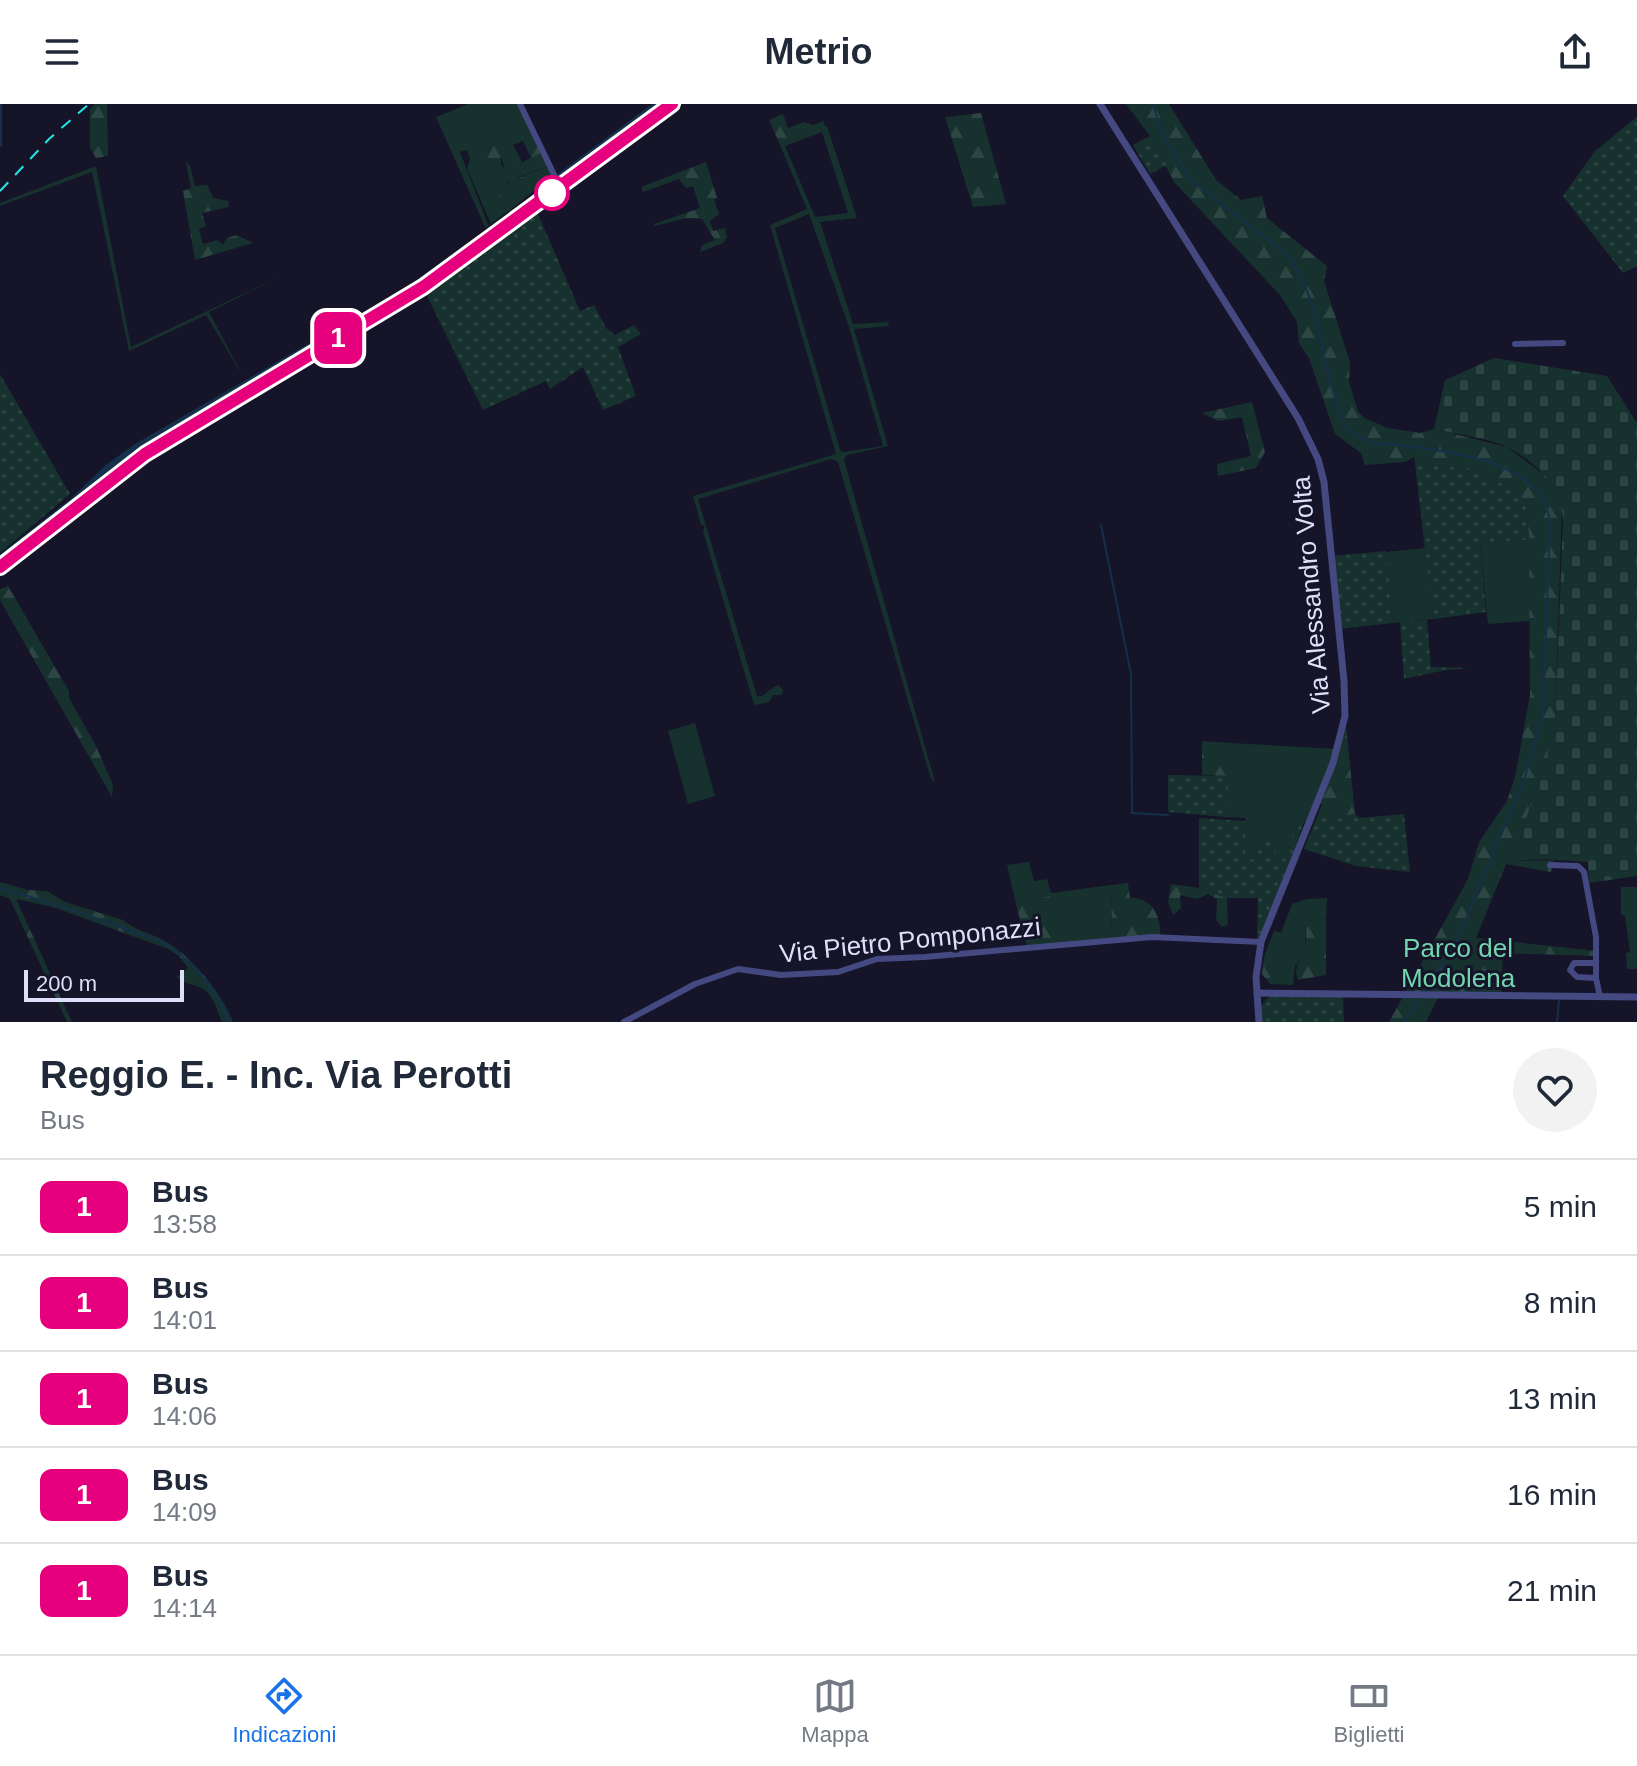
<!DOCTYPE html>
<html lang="it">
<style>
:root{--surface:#fff;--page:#f2f2f3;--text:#1f2937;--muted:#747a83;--line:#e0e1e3;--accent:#1a73e8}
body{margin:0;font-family:Arial,sans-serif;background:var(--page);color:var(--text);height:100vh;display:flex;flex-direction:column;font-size:30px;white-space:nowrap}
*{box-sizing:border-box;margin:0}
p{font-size:26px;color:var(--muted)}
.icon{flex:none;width:44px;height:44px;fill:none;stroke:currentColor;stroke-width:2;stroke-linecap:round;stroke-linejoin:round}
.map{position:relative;height:918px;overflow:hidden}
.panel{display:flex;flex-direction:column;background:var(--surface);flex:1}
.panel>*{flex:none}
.badge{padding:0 16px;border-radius:12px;font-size:28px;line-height:52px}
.scale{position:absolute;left:24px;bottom:20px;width:160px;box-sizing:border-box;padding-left:8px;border:4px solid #dfdffb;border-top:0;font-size:22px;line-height:28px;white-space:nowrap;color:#dfdffb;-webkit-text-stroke:6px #151429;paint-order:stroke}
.map>.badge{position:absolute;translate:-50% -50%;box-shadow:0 0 0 4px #fff}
.round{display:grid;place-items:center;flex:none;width:84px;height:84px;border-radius:42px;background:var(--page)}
.overview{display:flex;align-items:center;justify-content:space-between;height:136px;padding:0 40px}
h1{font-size:38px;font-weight:700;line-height:60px}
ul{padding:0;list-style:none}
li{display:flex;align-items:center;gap:24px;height:96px;padding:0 40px;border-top:2px solid var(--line)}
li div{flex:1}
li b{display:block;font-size:30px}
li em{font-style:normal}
li .badge{min-width:88px;font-weight:700;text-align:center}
header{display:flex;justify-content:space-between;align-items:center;height:104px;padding:0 40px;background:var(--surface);font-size:36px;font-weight:700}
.tab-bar{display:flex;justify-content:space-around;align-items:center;height:112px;border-top:2px solid var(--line);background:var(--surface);font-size:22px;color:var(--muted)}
.tab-bar a{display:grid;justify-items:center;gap:4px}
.tab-bar .current{color:var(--accent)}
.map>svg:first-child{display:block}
.grass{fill:#17322e;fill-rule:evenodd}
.forest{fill:url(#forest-firs)}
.cemetery{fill:url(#cemetery-stones)}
.garden{fill:url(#garden-dots)}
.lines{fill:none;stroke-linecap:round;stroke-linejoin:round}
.stream{stroke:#15304b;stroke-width:2}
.canal{stroke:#15304b;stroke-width:6}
.minor{stroke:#444982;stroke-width:6}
.tertiary{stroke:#444982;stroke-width:7}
.primary{stroke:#b273ef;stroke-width:9}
.rail{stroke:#21e6e2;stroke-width:2;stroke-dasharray:12 10;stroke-linecap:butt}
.line-casing{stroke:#fff;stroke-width:18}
.line{stroke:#e6007e;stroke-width:12}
.stop-dot{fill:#fff;stroke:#e6007e;stroke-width:4}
.labels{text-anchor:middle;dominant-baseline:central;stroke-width:6;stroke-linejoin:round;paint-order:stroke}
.street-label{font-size:26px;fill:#dfdffb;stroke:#151429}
.park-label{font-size:26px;fill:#72d5b0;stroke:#151429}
</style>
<header><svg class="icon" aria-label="menu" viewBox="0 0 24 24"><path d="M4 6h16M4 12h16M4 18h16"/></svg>Metrio<svg class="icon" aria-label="share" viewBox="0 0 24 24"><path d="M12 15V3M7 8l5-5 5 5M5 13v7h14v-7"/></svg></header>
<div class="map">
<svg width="1637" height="918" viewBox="0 0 1637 918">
<defs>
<pattern id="forest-firs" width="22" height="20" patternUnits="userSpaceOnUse" patternTransform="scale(2)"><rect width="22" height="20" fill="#17322e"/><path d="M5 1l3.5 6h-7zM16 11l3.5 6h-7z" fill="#2d4643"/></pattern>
<pattern id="cemetery-stones" width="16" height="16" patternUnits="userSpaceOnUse" patternTransform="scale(2)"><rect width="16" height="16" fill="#17322e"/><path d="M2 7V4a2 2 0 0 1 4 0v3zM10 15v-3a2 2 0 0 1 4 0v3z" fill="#2d4643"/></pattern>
<pattern id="garden-dots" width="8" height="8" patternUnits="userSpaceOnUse" patternTransform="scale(2)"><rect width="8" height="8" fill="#17322e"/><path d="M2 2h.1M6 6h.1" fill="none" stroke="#2d4643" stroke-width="1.8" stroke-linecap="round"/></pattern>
</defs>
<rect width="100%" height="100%" fill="#151429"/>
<g class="grass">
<path d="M468 0H520L535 30 481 45 506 109 554 71 491 120 467 64 470 55 467 46 460 48 489 123H485L436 13Z"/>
<path d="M827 22 857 114 820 118 853 220 888 218 889 222 854 225 888 342 847 351 844 356 935 678 931 675 838 358 831 355 698 395 757 592C765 594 770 583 779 581L783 586 781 591H773L769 598 754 601 703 427 705 421H701L693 392 836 350 770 121 807 105 780 41ZM822 28 848 109 815 113 785 42ZM809 110 849 223 883 342 843 348 840 346 775 124Z"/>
<path d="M543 48 550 62 518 73 514 81 509 82 501 52 504 51 514 64 521 62 522 58Z"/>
<path d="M96 62 131 243 288 169 209 208 244 274 206 211 129 247 92 68 0 102V99Z"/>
<path d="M1529 436 1530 517 1488 520 1480 440Z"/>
<path d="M1425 444 1433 515 1393 519 1386 448Z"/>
<path d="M695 619 715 692 688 700 668 627Z"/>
<path d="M1230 639 1337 645 1309 718H1299L1281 760 1264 728 1255 756 1244 757 1245 714 1226 713Z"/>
<path d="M1029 758 1034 777 1047 775 1051 789 1111 781 1112 837 1066 841 1052 793 1016 800 1007 761Z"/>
<path d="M1621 783H1637V865H1627L1626 849 1630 848 1625 812 1621 811Z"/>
<path d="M1327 794 1326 815 1306 817 1305 845 1297 861 1272 859 1273 851 1284 830 1281 829 1292 800 1307 795Z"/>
</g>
<g class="forest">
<path d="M95 0H107L108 52 96 54 90 44V5Z"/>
<path d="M1126 0H1169L1216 76 1241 96 1262 92 1267 114 1327 162 1324 177 1350 258 1349 278 1358 307 1364 314 1388 324 1420 329 1434 325 1507 343 1547 373 1562 398 1555 625 1513 757 1554 756 1551 768 1506 760 1476 834 1597 847V852L1503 849 1501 891H1439L1426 918H1389L1468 775 1479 738 1507 697 1515 673 1530 591 1529 436 1526 396 1467 364 1415 359 1414 353 1405 358 1365 361 1361 349 1335 330 1309 254 1299 239 1297 218 1280 191 1174 78 1150 32Z"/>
<path d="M981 9 1006 100 973 103 945 13Z"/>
<path d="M783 10 788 24 804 18 813 21 824 17 825 23 780 41 769 16Z"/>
<path d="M535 30 543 48 531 54 523 37 513 41 522 58 520 64 512 63 504 51 501 52V60L509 74 507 80 512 82 518 74 550 62 554 70 506 109 480 45Z"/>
<path d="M186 58 190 62 195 82 207 81 213 94 229 97 228 103 202 109 206 122 199 125 203 140 218 136 223 141 227 134 237 131 253 139 195 156 183 87 191 84Z"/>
<path d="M706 58 717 94 714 96 719 110 710 117 713 127 725 124 727 133 723 139 700 148 702 141 715 136 702 115 687 114 655 122 654 120 700 104 693 82 686 84 679 75 643 88 641 83Z"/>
<path d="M1252 298 1265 348 1256 364 1218 372 1217 360 1251 352 1242 313 1218 317 1202 309Z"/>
<path d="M8 482 69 587V594L96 642 113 681 112 693 0 496V485Z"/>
<path d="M1345 612 1355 710 1332 714 1318 696Z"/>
<path d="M1202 637 1230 639 1229 672 1202 671Z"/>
<path d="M0 778 28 786 47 787 65 798 123 816C134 826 150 829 163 836 189 849 223 890 233 918H222C217 907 213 889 201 884 191 879 186 881 177 873L188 864 179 852 168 845 53 803 16 795 72 918H67L10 795 0 791Z"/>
<path d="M1128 779 1130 794C1153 793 1162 814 1160 834L1112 837 1111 781Z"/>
<path d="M1171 780 1199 784 1227 794 1228 821 1222 823 1216 816 1217 795 1208 790 1197 795 1180 791 1181 804 1173 811 1168 798Z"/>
<path d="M1052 792 1066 841 1027 844 1016 800Z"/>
<path d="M1326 815V871L1298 876C1293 862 1301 857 1305 844 1307 837 1306 825 1306 817Z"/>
<path d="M1274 827 1285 829 1284 841 1273 851 1272 858 1295 861 1293 881 1270 880 1262 870 1264 853Z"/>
</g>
<path class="cemetery" d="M1494 254 1607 272 1637 319V772L1589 779 1588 758 1545 755 1513 757 1555 625 1563 415C1561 383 1536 358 1507 343 1488 334 1455 330 1434 325L1445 276Z"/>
<g class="garden">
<path d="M1637 13V162L1623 169 1563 92 1595 47Z"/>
<path d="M1150 32 1167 61 1150 70 1133 41Z"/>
<path d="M538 110 580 207 594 201 606 224 615 231 634 221 641 230 618 243 636 292 603 306 583 263 550 285 546 277 483 306 426 190Z"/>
<path d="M0 270 70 390 0 449Z"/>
<path d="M1415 359 1467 364 1507 382 1526 396 1529 436 1480 440 1486 508 1433 515Z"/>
<path d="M1386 447 1393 519 1339 525 1332 452Z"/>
<path d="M1427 516 1431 563 1470 564 1445 566 1404 575 1400 518Z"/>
<path d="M1168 671 1229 672 1226 713 1168 708Z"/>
<path d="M1322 701 1332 714 1355 710 1359 714 1404 710 1410 768 1356 762 1304 745Z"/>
<path d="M1199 714 1245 717V757L1255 755 1264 727 1281 759 1299 718H1304L1261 838H1257L1258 794H1227L1199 784Z"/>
<path d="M1276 889 1343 890 1344 918H1259C1258 903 1263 896 1276 889Z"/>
</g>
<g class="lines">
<g class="stream">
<path d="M1 0V42"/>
<path d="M1153 0 1162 29 1189 74 1287 151C1320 192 1319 250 1337 299 1339 305 1341 317 1346 322 1356 335 1376 342 1391 340 1441 347 1542 353 1550 418L1543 610 1525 673 1463 822 1449 852 1424 887"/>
<path d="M1101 421 1131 570 1132 709 1168 711"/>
<path d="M0 784C42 796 82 809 123 824 136 829 151 833 163 839 188 851 222 892 228 918"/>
<path d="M1404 918 1421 893"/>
<path d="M1557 918 1559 897"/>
</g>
<path class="canal" d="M0 454 74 396 108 363 139 341 409 185 516 109 548 81 657 0"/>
<g class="minor">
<path d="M520 0 560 83"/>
<path d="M1515 240 1563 239"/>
<path d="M1550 761 1578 762 1584 768 1596 833V874L1600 893"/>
<path d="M1596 874 1577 873 1570 866 1574 859H1596"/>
<path d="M624 918 695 880 738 865 781 871 838 868 877 855 925 853 1152 833 1261 838"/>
</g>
<g class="tertiary">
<path d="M1100 0 1298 314 1318 355 1324 378 1344 577 1345 612 1333 659 1261 838 1256 873 1259 918"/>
<path d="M1257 889 1637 893"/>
</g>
<path class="primary" d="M0 463 145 350 423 183 672 0"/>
<path class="rail" d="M0 87 49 35 89 0"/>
</g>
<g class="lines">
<g class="line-casing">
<path id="line" d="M0 463 145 350 423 183 672 0"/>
</g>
<use href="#line" class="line"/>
</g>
<circle class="stop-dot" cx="552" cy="89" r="16"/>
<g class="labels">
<g class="street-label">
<text transform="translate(1311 491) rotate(-95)">Via Alessandro Volta</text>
<text transform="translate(910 836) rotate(-6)">Via Pietro Pomponazzi</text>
</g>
<g class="park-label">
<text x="1458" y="844">Parco del<tspan x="1458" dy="30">Modolena</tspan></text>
</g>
</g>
</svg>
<div class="scale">200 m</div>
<b class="badge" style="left:338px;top:234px;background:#e6007e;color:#fff">1</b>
</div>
<section class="panel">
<div class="overview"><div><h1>Reggio E. - Inc. Via Perotti</h1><p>Bus</p></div><a class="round"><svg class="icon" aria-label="heart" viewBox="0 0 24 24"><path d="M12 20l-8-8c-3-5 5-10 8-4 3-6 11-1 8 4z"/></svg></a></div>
<ul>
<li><span class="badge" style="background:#e6007e;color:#fff">1</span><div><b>Bus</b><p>13:58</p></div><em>5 min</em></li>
<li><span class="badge" style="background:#e6007e;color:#fff">1</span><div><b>Bus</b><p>14:01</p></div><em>8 min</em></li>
<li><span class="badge" style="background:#e6007e;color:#fff">1</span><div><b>Bus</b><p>14:06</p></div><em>13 min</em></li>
<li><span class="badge" style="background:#e6007e;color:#fff">1</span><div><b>Bus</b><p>14:09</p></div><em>16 min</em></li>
<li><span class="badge" style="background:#e6007e;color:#fff">1</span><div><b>Bus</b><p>14:14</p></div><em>21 min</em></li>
</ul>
</section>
<nav class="tab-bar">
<a class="current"><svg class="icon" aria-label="directions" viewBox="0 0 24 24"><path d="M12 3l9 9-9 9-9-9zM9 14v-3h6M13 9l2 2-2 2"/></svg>Indicazioni</a>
<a><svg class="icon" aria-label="map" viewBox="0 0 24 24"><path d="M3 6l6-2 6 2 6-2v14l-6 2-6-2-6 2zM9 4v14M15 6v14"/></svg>Mappa</a>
<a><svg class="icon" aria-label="tickets" viewBox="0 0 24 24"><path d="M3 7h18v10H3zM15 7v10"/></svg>Biglietti</a>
</nav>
